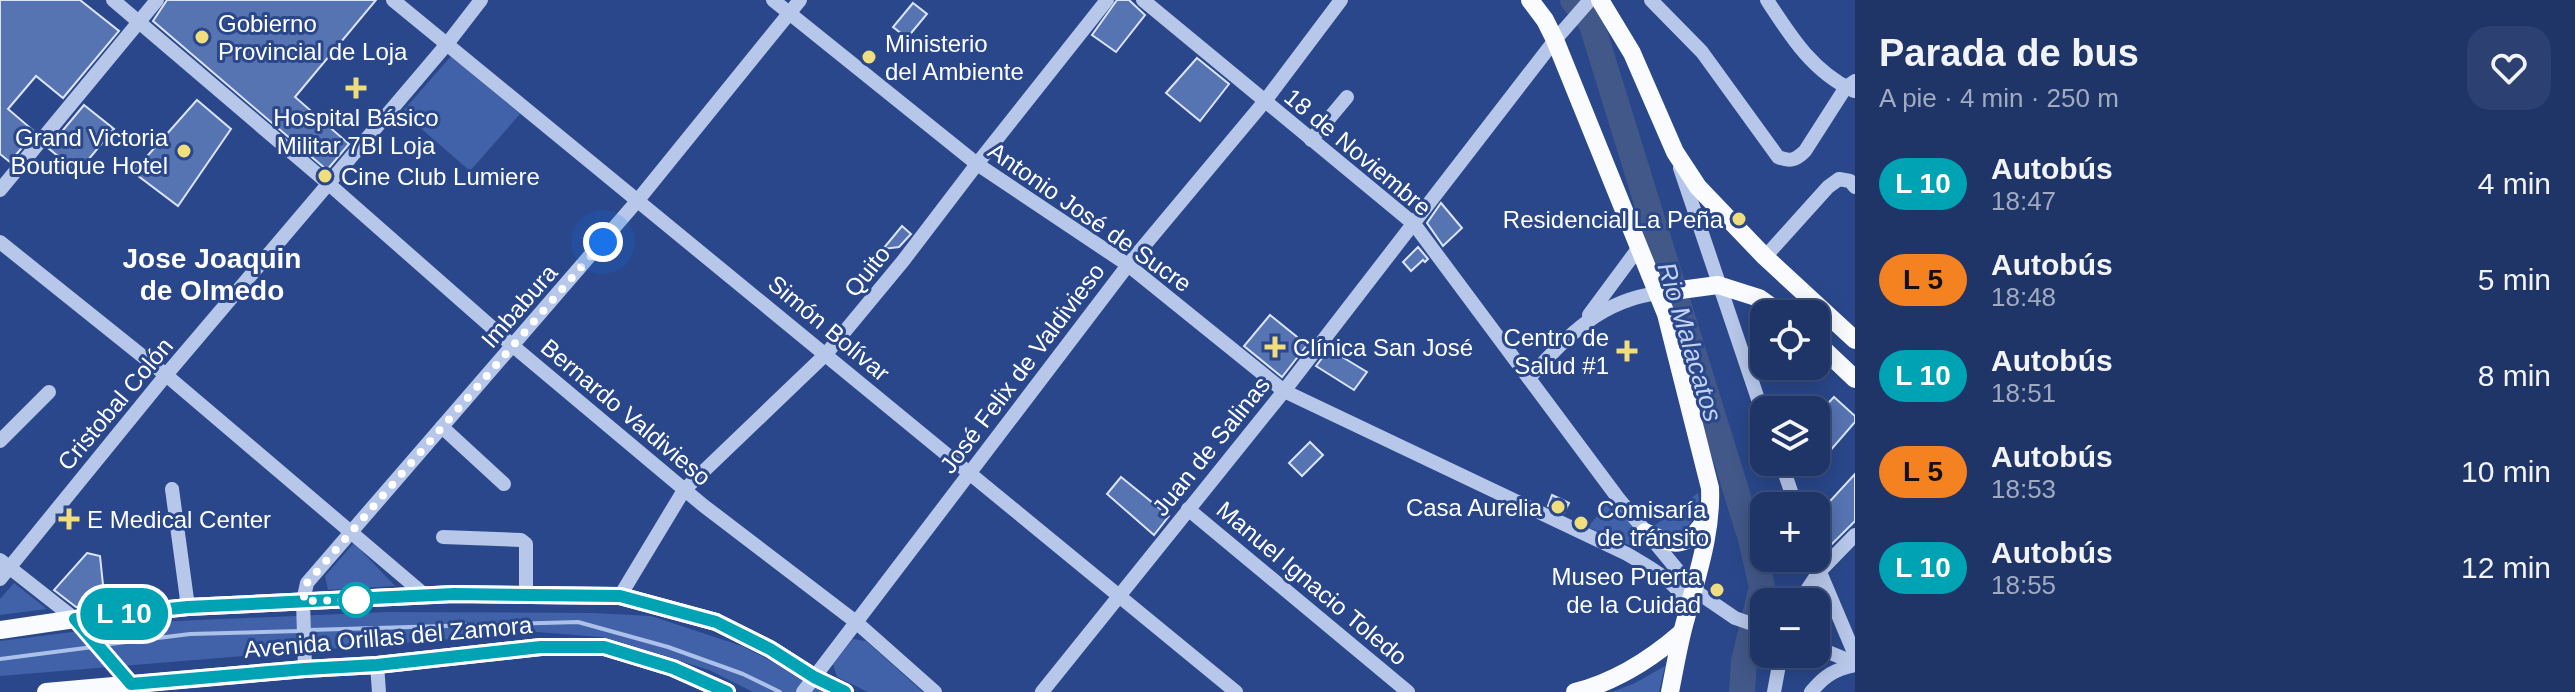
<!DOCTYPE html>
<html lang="es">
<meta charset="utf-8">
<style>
:root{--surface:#1f3568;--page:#2c4071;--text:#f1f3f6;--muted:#a1abc0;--line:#3c507c}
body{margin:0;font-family:Arial,sans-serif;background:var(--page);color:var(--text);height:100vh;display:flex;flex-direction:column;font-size:30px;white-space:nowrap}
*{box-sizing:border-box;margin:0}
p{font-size:26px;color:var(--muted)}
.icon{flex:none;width:44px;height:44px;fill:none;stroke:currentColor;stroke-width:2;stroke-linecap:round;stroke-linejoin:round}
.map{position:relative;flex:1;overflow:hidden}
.details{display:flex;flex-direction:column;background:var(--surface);width:720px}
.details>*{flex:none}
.badge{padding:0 16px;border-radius:26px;font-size:28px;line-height:52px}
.buttons{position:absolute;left:1750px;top:300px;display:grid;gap:16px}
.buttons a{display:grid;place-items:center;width:80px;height:80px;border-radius:16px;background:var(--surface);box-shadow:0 4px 20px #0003,0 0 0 2px var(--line);font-size:40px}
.you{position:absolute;width:40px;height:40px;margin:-20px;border:6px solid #fff;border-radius:50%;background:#1a73e8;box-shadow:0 0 0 12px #1a73e833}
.map>.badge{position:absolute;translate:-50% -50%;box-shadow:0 0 0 4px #fff}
.round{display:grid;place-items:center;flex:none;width:84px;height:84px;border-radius:24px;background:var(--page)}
.headline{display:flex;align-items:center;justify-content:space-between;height:136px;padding:0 24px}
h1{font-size:38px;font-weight:700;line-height:60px}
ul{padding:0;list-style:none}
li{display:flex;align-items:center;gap:24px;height:96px;padding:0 24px}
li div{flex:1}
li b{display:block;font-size:30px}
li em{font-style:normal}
li .badge{min-width:88px;font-weight:700;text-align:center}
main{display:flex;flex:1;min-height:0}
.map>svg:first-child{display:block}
.green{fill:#4162a8}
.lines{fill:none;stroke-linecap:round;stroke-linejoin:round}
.stream{stroke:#acc1e9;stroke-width:4}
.river{stroke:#425888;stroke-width:26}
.building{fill:#5674b2;stroke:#dbe4f7;stroke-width:2}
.minor{stroke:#b7c7e9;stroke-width:14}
.major{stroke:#fafbfe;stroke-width:18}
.line-casing{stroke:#fff;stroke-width:18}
.line{stroke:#00a3b4;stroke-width:12}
.walk{stroke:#fff;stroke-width:8;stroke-dasharray:0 14.4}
.poi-dot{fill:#f0dd7e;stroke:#29478a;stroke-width:3}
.stop-dot{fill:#fff;stroke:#00a3b4;stroke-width:4}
.labels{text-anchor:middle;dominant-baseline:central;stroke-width:6;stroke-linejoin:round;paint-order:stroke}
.poi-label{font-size:24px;fill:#fff;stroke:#29478a;text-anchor:start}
.street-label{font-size:24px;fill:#fff;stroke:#29478a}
.water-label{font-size:26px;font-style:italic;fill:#c3d2f0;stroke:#29478a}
.quarter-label{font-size:28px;font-weight:bold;fill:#fff;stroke:#29478a}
</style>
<main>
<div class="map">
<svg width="1855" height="692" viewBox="0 0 1855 692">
<rect width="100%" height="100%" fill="#29478a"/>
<g class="green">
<path d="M452 55 520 114 470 171 402 112Z"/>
<path d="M1698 493C1702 509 1689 533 1671 534 1665 535 1659 529 1654 526Z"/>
<path d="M1612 498 1638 533 1631 546 1588 527Z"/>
<path d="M354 543 395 586 328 590 325 576Z"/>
<path d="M14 583 47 609 0 615V599Z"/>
<path d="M388 612 593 613 651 616 742 646 831 692H753L709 670 601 637 537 632 0 676V641L153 622Z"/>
<path d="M853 639 866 641 923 692H868L837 677 833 664Z"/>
<path d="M1665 666 1659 692H1612L1635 683Z"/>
</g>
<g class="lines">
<g class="stream">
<path d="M309 630 578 622 668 647 743 674 780 692"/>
<path d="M102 645 190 634 300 631"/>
<path d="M0 659 93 647"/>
</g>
<path class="river" d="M1573 0 1591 22 1751 539 1762 587 1744 661 1742 692"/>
</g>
<g class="building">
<path d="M0 0H80L119 31 63 98 36 76 8 109 35 132 10 162 0 154Z"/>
<path d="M167 0H376L295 97 349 144 327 170 153 21Z"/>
<path d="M1129 0 1145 15 1116 52 1092 35 1117 0Z"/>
<path d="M913 3 927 14 907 38 893 27Z"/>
<path d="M1197 58 1229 84 1200 121 1166 93Z"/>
<path d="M197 100 231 129 178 206 133 172Z"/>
<path d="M84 105 114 129 78 172 48 148Z"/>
<path d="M1441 203 1462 228 1443 246 1427 223Z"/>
<path d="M902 226 911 234 899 247 883 249Z"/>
<path d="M1418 247 1428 259 1425 262 1423 260 1411 271 1403 262Z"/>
<path d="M1270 315 1307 345 1282 377 1244 346Z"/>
<path d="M1329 349 1367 372 1354 390 1316 366Z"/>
<path d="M1834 397 1855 416V422L1816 467V416Z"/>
<path d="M1310 442 1323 455 1302 476 1289 463Z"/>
<path d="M1855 474V521L1831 545 1820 512Z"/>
<path d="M1121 477 1169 516 1154 535 1107 494Z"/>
<path d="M1552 495 1569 503 1564 513 1548 506Z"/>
<path d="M87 553 100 556 105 604 76 607 54 590Z"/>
</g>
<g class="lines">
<g class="minor">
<path d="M113 0 330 185 513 346 704 506 856 622 935 692"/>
<path d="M393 0 1236 692"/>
<path d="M773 0 977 164 1128 265 1284 391 1627 554C1652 569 1674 580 1689 605"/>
<path d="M1143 0 1414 224 1618 498 1694 590 1735 618 1764 628"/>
<path d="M1651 0 1702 52 1778 157C1790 162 1796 160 1805 151L1846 87 1855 81"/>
<path d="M1767 0C1791 37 1813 72 1854 91"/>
<path d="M1311 140 1347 97"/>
<path d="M1680 168 1764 417"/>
<path d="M0 190 157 0"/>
<path d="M0 242 166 375 426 596"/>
<path d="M1765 257 1828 187 1839 179 1850 181 1855 187"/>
<path d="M1589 315 1640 246"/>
<path d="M1529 378C1568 336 1599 301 1658 293"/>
<path d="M442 427 504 484"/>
<path d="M0 441 49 392"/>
<path d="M1781 462 1796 506"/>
<path d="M172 489 188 607"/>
<path d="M1188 509 1408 692"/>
<path d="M443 537 521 540 526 544V595"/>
<path d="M1814 558 1855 655"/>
<path d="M0 560 75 619 131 684"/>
<path d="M0 579 166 375 447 44 481 0"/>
<path d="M620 596 684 490 826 354 903 261 977 164 1107 0"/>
<path d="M1799 602 1819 572 1855 535"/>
<path d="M1816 647 1855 663"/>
<path d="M377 665 379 692"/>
<path d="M305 669 303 601 307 583 638 200 800 0"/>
<path d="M803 692 1128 265 1265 101 1341 0"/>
<path d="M1042 692 1284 391 1555 40 1590 0"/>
<path d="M1774 692 1781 654"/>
<path d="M1811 692C1824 676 1835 669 1855 665"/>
</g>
<g class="major">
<path d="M1530 0 1545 20 1555 40 1666 314 1710 488C1712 533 1697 575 1686 618 1679 642 1675 667 1670 692"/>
<path d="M1600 0 1632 53 1675 152 1698 187 1765 257 1855 340"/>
<path d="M1658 293 1718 285 1759 298 1782 314"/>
<path d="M1816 342 1855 379"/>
<path d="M1645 532C1676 548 1687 548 1707 518"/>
<path d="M0 630 75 619 188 607 454 594 620 596 716 622 770 649 814 677 845 692"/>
<path d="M46 692 305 669 377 665 541 647H604L673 668 727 692"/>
<path d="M1575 692C1615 682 1651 659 1681 633"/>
</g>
</g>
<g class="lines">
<g class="line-casing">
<path id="line" d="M727 692 673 668 604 647H541L377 665 305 669 131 684 75 619 188 607 454 594 620 596 716 622 770 649 814 677 845 692"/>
</g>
<use href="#line" class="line"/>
<path class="walk" d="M356 600 303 601 307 583 603 242"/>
</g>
<g class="poi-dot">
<circle cx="202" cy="37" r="8"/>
<circle cx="869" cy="57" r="8"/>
<path d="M352 76h8v8h8v8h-8v8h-8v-8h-8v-8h8z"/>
<circle cx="184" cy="151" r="8"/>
<circle cx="325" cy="176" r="8"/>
<circle cx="1739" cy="219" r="8"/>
<path d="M1271 335h8v8h8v8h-8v8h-8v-8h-8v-8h8z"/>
<path d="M1623 339h8v8h8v8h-8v8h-8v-8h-8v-8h8z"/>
<circle cx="1558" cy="507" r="8"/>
<path d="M65 507h8v8h8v8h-8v8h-8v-8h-8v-8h8z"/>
<circle cx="1581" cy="523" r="8"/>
<circle cx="1717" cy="590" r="8"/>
</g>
<circle class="stop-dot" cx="356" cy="600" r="16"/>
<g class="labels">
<g class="poi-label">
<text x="218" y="23">Gobierno<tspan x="218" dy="28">Provincial de Loja</tspan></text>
<text x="885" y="43">Ministerio<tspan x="885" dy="28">del Ambiente</tspan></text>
<text x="356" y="117" text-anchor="middle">Hospital Básico<tspan x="356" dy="28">Militar 7BI Loja</tspan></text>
<text x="168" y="137" text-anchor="end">Grand Victoria<tspan x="168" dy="28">Boutique Hotel</tspan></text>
<text x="341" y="176">Cine Club Lumiere</text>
<text x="1723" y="219" text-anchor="end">Residencial La Peña</text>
<text x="1609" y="337" text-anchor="end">Centro de<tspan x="1609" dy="28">Salud #1</tspan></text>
<text x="1293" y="347">Clínica San José</text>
<text x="1542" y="507" text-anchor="end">Casa Aurelia</text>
<text x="1597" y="509">Comisaría<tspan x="1597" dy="28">de tránsito</tspan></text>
<text x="87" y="519">E Medical Center</text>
<text x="1701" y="576" text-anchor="end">Museo Puerta<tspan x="1701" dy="28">de la Cuidad</tspan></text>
</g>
<g class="street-label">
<text transform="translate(1358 152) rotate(40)">18 de Noviembre</text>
<text transform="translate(1090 217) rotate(35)">Antonio José de Sucre</text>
<text transform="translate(867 271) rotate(-51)">Quito</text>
<text transform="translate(519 306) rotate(-49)">Imbabura</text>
<text transform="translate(829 328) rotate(40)">Simón Bolívar</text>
<text transform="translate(1022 368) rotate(-53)">José Felix de Valdivieso</text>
<text transform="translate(115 404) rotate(-50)">Cristobal Colón</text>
<text transform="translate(626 412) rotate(40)">Bernardo Valdivieso</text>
<text transform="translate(1211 446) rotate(-51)">Juan de Salinas</text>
<text transform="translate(1312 583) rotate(40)">Manuel Ignacio Toledo</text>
<text transform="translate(388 637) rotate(-5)">Avenida Orillas del Zamora</text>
</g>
<g class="water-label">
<text transform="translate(1690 342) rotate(73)">Rio Malacatos</text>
</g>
<g class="quarter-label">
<text x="212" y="258">Jose Joaquin<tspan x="212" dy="32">de Olmedo</tspan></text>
</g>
</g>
</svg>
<div class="buttons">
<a><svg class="icon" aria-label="locate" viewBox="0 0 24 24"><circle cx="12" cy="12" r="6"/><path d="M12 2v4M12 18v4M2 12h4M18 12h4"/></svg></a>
<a><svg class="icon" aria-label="layers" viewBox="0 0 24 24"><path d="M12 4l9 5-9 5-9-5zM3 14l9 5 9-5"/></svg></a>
<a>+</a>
<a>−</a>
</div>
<div class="you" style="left:603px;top:242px"></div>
<b class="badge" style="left:124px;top:614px;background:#00a3b4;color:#fff">L 10</b>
</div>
<section class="details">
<div class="headline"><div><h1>Parada de bus</h1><p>A pie · 4 min · 250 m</p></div><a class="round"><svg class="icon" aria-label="heart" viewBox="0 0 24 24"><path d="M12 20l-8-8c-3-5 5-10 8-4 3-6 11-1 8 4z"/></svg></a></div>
<ul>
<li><span class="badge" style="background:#00a3b4;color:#fff">L 10</span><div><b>Autobús</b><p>18:47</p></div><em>4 min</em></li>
<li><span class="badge" style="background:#f58220;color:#111">L 5</span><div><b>Autobús</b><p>18:48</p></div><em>5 min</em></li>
<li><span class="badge" style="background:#00a3b4;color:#fff">L 10</span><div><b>Autobús</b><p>18:51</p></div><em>8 min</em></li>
<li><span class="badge" style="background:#f58220;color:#111">L 5</span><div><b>Autobús</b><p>18:53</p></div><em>10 min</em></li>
<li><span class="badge" style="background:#00a3b4;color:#fff">L 10</span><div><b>Autobús</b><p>18:55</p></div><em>12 min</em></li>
</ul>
</section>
</main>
